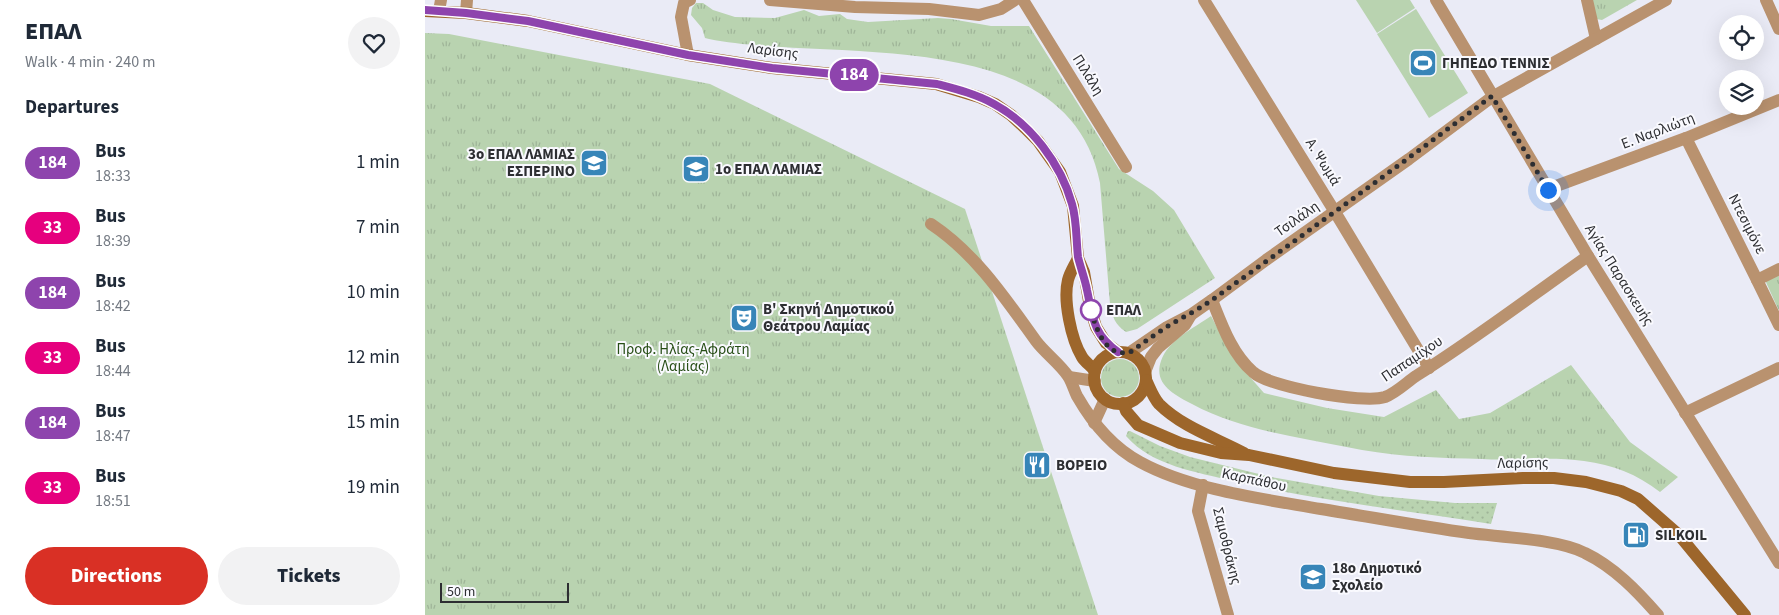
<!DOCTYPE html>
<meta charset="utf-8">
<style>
:root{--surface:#fff;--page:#f2f2f3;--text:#1f2937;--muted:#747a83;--accent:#d93025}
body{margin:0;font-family:"Source Sans 3",sans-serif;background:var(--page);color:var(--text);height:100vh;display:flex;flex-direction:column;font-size:19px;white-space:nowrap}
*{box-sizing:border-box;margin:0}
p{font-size:16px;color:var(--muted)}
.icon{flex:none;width:28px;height:28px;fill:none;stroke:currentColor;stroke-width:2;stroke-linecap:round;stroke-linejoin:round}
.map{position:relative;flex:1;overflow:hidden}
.side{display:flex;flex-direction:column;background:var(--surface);width:425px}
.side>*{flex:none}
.badge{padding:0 10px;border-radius:16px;font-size:18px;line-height:32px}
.buttons{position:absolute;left:1294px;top:15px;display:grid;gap:10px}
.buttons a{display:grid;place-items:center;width:45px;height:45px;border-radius:50%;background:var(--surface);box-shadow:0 5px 20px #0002;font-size:25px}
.scale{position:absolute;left:15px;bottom:12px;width:129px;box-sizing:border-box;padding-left:5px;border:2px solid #2d2e32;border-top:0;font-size:14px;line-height:18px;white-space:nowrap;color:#2d2e32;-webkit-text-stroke:4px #f9f9fe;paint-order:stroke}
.you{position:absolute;width:25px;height:25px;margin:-12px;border:4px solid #fff;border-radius:50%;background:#1a73e8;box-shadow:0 0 0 8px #1a73e833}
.map>.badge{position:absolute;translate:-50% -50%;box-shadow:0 0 0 2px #fff}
h2{padding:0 25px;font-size:19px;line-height:45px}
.round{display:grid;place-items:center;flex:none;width:52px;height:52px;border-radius:26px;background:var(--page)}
.headline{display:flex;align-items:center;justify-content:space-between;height:85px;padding:0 25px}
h1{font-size:24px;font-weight:800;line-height:38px}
.cta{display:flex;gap:10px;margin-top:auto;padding:10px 25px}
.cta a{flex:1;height:58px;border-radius:30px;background:var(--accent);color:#fff;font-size:20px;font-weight:800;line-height:58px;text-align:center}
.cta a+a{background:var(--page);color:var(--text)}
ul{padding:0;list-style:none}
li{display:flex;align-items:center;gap:15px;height:65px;padding:0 25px}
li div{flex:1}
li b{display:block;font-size:19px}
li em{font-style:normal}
li .badge{min-width:55px;font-weight:700;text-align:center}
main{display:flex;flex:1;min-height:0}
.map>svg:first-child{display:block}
.grass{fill:url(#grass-dots)}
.park{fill:url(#park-tufts)}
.pitch{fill:#b9d3b0}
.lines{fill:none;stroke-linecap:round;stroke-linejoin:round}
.pedestrian{stroke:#b9926f;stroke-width:12}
.minor{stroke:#b9926f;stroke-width:12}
.tertiary{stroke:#b9926f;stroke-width:12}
.secondary{stroke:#9d662b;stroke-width:12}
.line-casing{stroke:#fff;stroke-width:11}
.line{stroke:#8e44ad;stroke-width:8}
.walk{stroke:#2d2e32;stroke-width:5;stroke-dasharray:0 9}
.stop-dot{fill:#fff;stroke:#8e44ad;stroke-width:2.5}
.labels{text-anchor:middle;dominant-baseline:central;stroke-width:4;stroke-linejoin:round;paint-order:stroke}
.street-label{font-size:15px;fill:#2d2e32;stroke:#f9f9fe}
.poi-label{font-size:15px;font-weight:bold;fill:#2d2e32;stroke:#f9f9fe;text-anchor:start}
.stop-label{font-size:15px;font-weight:bold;fill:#2d2e32;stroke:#f9f9fe;text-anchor:start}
.park-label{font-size:15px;fill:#274e16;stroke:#f9f9fe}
</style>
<main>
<section class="side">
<div class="headline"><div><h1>ΕΠΑΛ</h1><p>Walk · 4 min · 240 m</p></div><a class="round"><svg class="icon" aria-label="heart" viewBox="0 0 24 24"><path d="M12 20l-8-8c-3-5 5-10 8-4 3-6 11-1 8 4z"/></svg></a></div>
<h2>Departures</h2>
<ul>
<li><span class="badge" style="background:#8e44ad;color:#fff">184</span><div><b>Bus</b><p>18:33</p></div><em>1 min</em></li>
<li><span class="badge" style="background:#e6007e;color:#fff">33</span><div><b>Bus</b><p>18:39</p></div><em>7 min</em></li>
<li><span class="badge" style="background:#8e44ad;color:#fff">184</span><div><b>Bus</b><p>18:42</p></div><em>10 min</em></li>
<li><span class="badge" style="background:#e6007e;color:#fff">33</span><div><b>Bus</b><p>18:44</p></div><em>12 min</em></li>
<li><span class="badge" style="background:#8e44ad;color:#fff">184</span><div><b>Bus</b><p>18:47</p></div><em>15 min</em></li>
<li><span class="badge" style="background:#e6007e;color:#fff">33</span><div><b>Bus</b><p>18:51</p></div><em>19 min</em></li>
</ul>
<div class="cta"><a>Directions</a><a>Tickets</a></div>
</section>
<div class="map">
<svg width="1354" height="615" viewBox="0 0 1354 615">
<defs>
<pattern id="grass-dots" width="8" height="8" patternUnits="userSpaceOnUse" patternTransform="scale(1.25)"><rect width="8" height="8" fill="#b9d3b0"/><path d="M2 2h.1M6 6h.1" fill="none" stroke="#9fb598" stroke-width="1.8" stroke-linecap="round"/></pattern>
<pattern id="park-tufts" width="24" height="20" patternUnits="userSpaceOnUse" patternTransform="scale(1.25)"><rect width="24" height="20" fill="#b9d3b0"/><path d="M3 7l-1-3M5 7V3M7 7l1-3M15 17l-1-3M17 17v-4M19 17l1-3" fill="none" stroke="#9fb598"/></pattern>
</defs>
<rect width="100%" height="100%" fill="#eaebf6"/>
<path class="grass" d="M703 431H705L735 446 765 457 846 477 954 496 1030 503H1072L1066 524C980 510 893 501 808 481 772 472 727 466 701 436Z"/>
<g class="park">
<path d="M1167 0H1212L1177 20 1171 19Z"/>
<path d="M271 3H278L288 10 310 17 350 18 379 10 394 16 415 14 422 19 443 22 513 18 526 19 566 26H604L694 169 728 191 749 210 790 278 712 329 701 332C690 325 687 316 685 304L675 183C644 20 402 63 284 39L280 38 277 28 266 15 267 8Z"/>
<path d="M0 33 24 34 285 84 540 209 673 615H0Z"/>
<path d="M1354 274V311L1340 280Z"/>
<path d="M786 316 809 359 839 393 902 408 959 417 1011 390 1034 419 1065 413 1146 365 1205 442 1253 477 1235 492C1212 474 1188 465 1159 461 1125 456 1091 461 1057 459 1017 458 977 457 937 450 920 447 902 443 885 440 844 432 804 424 767 404 749 395 728 384 736 361 743 340 769 328 786 316Z"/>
<circle cx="695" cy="378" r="19"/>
</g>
<g class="pitch">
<path d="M931 0H985L990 8 952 33Z"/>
<path d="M991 9 1043 93 1004 118 952 34Z"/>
</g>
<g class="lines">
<path class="pedestrian" d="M1332 280 1354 325"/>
<g class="minor">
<path d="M345 0 430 7 504 9 554 15 576 9 590 0"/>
<path d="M598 0 701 167"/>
<path d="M779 0 910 212 1004 368"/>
<path d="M1011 0 1163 256 1354 563"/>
<path d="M1162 0 1171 39"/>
<path d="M1341 0 1354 29"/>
<path d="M14 11 16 0"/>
<path d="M41 13 42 0"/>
<path d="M263 55 256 17 259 3 265 0"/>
<path d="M1261 138 1332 280 1354 269"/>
<path d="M1123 189 1261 138 1354 100"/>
<path d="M787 300C797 325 807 354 828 372 844 387 938 404 960 397 971 393 982 382 991 376 1050 339 1106 296 1163 256"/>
<path d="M704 353 742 327 767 314 787 300 841 260 984 159 1067 97 1241 0"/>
<path d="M720 372 726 357 733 348 760 325 766 315"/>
<path d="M1260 413 1354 368"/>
<path d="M778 485 773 511 803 615"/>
</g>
<g class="tertiary">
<path d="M506 224C551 254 580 298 611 341 620 353 634 363 643 376 647 382 649 390 652 396 668 424 687 447 715 462 766 490 839 499 896 509 946 517 994 526 1044 533 1075 537 1133 539 1160 553 1189 567 1212 591 1233 615"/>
<path d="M644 377 670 381"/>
<path d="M669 423 680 399"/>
</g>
<g class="secondary">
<path d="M0 11 41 13 103 21 263 55 347 68 511 84 554 97 570 104 586 115 600 128 613 141 635 172 648 206 653 258 659 272 665 307 671 327 681 343 693 352"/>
<path d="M653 258C650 265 645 272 643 280 638 300 646 339 657 357 660 362 666 366 670 371"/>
<circle cx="695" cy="378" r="26"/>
<path d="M721 380C725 388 728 397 734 404 757 427 791 438 819 453"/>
<path d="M698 403 701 411 713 425 755 443 796 453 824 455 909 473 985 482H1019L1098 478H1129L1161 482 1196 491 1213 499 1254 535 1320 615"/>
</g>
</g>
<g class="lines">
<g class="line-casing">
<path id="line" d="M0 10 41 13 103 21 263 55 347 68 512 84C531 89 551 94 569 104 606 124 636 164 647 204 652 221 651 239 653 257 655 266 660 279 662 290 668 318 668 334 693 352"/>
</g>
<use href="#line" class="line"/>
<path class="walk" d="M666 310 665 307C669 322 676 346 692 352 695 353 701 353 704 353 721 341 737 329 755 319 766 313 777 307 787 300 881 233 975 165 1067 96L1123 190"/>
</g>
<defs>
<g id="stadium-square" transform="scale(1.4375)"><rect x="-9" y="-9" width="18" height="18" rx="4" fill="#3785b8" stroke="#f9f9fe"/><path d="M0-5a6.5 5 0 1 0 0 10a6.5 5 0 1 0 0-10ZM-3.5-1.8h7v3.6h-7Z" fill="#fff"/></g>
<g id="school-square" transform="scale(1.4375)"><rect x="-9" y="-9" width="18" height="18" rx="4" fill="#3785b8" stroke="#f9f9fe"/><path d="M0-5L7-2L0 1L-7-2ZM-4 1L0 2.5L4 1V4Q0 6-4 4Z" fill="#fff"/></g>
<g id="theatre-square" transform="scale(1.4375)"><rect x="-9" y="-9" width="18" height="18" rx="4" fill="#3785b8" stroke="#f9f9fe"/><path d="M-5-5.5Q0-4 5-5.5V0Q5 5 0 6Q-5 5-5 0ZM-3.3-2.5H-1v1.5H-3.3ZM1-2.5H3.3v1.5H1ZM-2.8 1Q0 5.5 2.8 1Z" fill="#fff"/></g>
<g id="restaurant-square" transform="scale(1.4375)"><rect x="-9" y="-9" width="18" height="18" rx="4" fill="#3785b8" stroke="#f9f9fe"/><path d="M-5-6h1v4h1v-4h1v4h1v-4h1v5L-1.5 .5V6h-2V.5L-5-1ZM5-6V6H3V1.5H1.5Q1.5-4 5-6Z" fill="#fff"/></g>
<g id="fuel-square" transform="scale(1.4375)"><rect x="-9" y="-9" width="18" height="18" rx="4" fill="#3785b8" stroke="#f9f9fe"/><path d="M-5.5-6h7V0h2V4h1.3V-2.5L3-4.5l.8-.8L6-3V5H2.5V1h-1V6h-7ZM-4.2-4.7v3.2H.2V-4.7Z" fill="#fff"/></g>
</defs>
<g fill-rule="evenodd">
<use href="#stadium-square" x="998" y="63"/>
<use href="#school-square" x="169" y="163"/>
<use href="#school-square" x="271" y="169"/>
<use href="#theatre-square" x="319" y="318"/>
<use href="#restaurant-square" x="612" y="465"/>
<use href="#fuel-square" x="1211" y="535"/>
<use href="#school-square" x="888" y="577"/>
</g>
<circle class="stop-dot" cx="666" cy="310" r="10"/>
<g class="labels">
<g class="street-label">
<text transform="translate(348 51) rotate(7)">Λαρίσης</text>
<text transform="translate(663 75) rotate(58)">Πιλάλη</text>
<text transform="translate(1233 131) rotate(-21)">Ε. Ναρλιώτη</text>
<text transform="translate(898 162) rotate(58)">Α. Ψωμά</text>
<text transform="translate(872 219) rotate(-35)">Τσιλάλη</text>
<text transform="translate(1322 224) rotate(63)">Ντεσιμόνε</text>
<text transform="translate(1194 275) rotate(58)">Αγίας Παρασκευής</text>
<text transform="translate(987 359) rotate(-34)">Παπαμίχου</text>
<text transform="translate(1098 463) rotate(-1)">Λαρίσης</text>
<text transform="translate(829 480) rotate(12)">Καρπάθου</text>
<text transform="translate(802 546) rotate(76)">Σαμοθράκης</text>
</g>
<g class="poi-label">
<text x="1017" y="63">ΓΗΠΕΔΟ ΤΕΝΝΙΣ</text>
<text x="150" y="154" text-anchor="end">3ο ΕΠΑΛ ΛΑΜΙΑΣ<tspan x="150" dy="17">ΕΣΠΕΡΙΝΟ</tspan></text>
<text x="290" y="169">1ο ΕΠΑΛ ΛΑΜΙΑΣ</text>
<text x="338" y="309">Β' Σκηνή Δημοτικού<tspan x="338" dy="17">Θεάτρου Λαμίας</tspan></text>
<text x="631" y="465">ΒΟΡΕΙΟ</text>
<text x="1230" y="535">SILKOIL</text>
<text x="907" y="568">18ο Δημοτικό<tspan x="907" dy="17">Σχολείο</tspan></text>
</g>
<g class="stop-label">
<text x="681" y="310">ΕΠΑΛ</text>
</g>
<g class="park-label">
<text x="258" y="349">Προφ. Ηλίας-Αφράτη<tspan x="258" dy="17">(Λαμίας)</tspan></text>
</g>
</g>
</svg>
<div class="buttons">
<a><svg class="icon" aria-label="locate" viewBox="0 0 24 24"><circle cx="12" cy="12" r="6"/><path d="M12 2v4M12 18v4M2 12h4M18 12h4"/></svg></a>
<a><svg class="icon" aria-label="layers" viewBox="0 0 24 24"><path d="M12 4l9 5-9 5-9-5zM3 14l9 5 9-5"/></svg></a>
</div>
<div class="scale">50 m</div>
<div class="you" style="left:1123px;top:190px"></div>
<b class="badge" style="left:429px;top:75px;background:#8e44ad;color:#fff">184</b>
</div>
</main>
